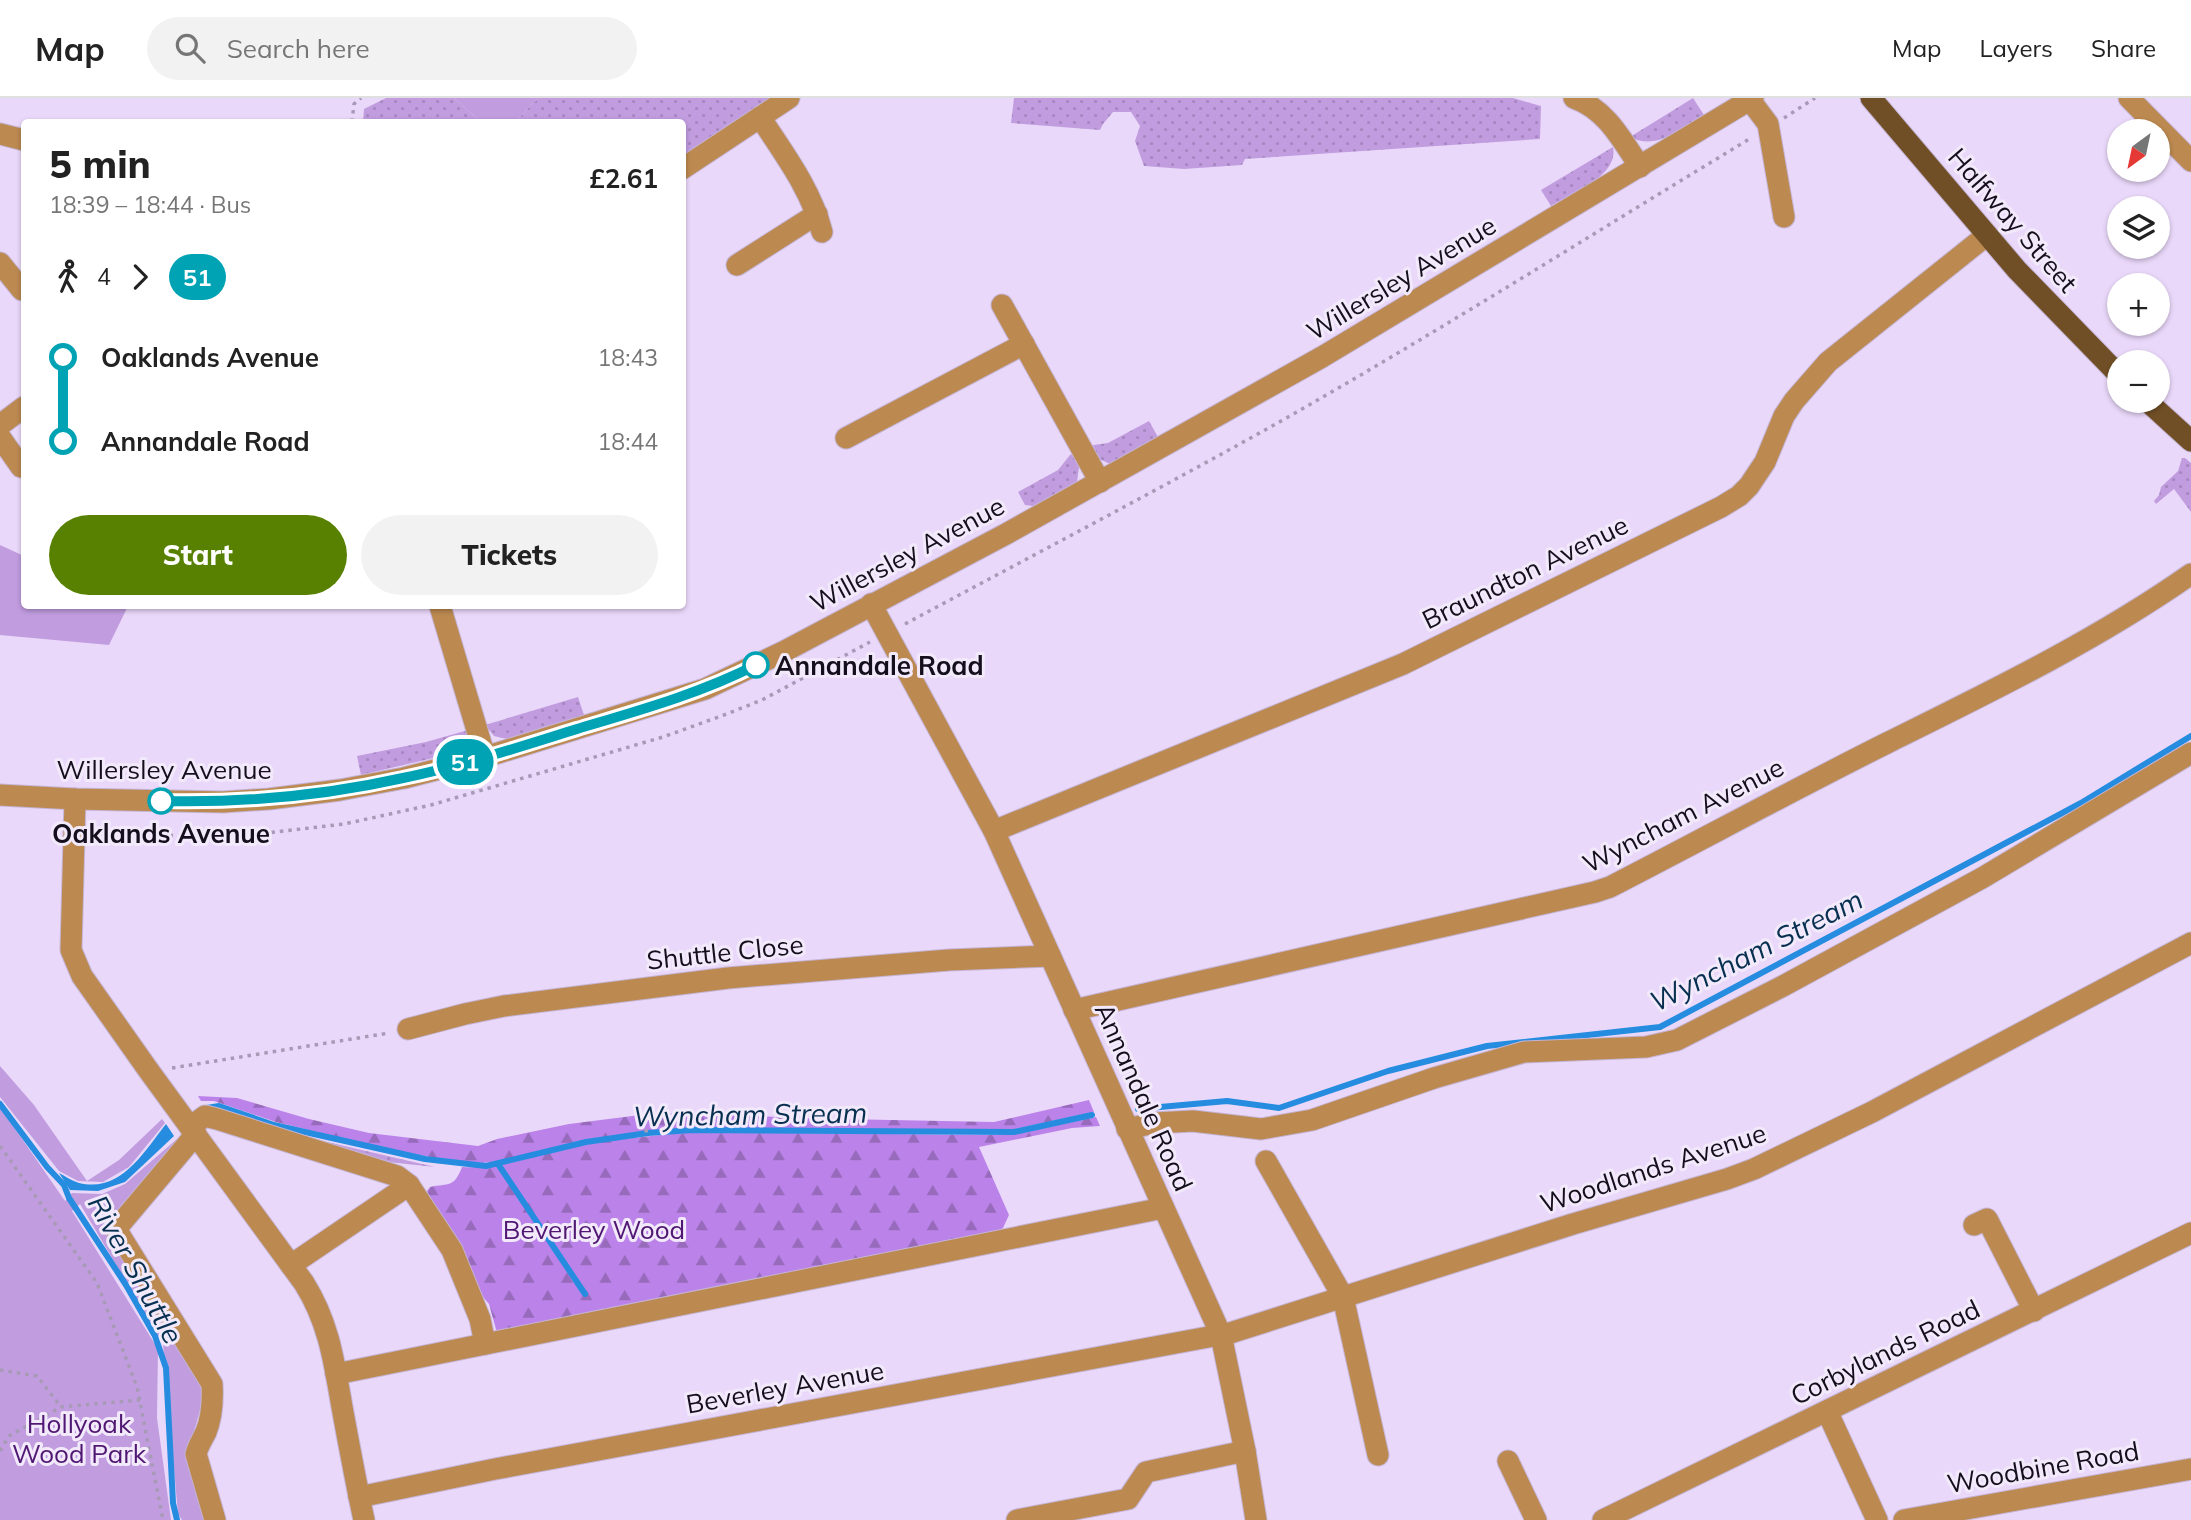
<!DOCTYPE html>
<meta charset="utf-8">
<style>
:root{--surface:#fff;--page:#f2f2f2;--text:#222;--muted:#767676;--line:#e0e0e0;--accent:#588001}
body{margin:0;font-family:Mulish,sans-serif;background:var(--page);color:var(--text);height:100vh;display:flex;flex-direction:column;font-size:26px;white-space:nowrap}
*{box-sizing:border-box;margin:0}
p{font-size:23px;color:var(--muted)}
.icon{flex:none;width:38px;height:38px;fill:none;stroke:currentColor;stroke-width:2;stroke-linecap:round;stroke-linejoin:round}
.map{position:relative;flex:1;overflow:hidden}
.panel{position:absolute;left:21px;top:21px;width:665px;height:490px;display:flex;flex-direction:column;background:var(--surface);border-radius:7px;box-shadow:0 2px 5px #0004}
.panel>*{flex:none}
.badge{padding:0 14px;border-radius:23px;font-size:24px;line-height:46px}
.needle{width:46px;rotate:213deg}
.fabs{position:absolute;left:2107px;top:21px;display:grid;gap:14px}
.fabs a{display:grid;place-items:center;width:63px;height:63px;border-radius:50%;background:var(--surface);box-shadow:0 2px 5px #0004;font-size:35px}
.map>.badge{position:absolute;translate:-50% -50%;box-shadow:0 0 0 4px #fff}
.legs{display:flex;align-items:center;gap:10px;height:77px;padding:0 28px;font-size:23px}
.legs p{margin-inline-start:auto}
.overview{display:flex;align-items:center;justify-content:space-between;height:119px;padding:0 28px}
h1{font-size:38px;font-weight:800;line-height:52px}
.cta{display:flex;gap:14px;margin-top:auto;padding:14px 28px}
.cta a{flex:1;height:80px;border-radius:42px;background:var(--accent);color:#fff;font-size:28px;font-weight:800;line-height:80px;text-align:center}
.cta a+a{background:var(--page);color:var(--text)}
ul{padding:0 28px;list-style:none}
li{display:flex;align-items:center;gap:24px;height:84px;font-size:26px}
li i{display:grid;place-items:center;width:10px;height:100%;margin:0 9px;background:currentColor}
li i::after{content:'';width:18px;height:18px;margin:-9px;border:5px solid;border-radius:50%;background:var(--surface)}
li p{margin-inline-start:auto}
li:first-child i{background:linear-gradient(#0000 50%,currentColor 0)}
li:last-child i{background:linear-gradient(currentColor 50%,#0000 0)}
header{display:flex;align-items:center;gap:42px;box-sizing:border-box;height:98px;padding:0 35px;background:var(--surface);border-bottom:2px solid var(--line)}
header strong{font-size:33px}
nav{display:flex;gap:38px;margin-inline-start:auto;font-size:24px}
.search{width:490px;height:63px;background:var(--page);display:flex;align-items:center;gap:18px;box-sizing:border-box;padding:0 24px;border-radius:38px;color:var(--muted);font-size:26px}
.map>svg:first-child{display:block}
.grass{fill:url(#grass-dots)}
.forest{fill:url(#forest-firs)}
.park{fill:#c19de0}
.water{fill:#258cdf}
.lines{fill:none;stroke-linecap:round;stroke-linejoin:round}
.stream{stroke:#258cdf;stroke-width:6}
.minor-casing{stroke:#c4b4d2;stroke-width:23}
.major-casing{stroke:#c4b4d2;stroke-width:23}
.path{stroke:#a89ab6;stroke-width:3.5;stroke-dasharray:3.5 5;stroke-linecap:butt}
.minor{stroke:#bc8950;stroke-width:21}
.major{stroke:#714f26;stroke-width:21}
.line-1-casing{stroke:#fff;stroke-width:16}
.line-1{stroke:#00a3b4;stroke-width:10}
.stop-1-dot{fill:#fff;stroke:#00a3b4;stroke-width:3.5}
.labels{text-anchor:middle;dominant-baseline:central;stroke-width:6;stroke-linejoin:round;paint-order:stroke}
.street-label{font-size:26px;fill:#150e1c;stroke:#f2eafb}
.stop-label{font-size:26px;font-weight:bold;fill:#150e1c;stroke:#f2eafb;text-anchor:start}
.park-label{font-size:26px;fill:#501873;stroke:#f2eafb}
.water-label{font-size:28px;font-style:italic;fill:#072f50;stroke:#f2eafb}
</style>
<header>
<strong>Map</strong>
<div class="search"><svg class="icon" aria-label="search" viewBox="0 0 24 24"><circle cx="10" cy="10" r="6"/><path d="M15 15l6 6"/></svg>Search here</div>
<nav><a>Map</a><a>Layers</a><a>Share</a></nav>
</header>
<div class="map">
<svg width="2191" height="1422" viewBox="0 0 2191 1422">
<defs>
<pattern id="grass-dots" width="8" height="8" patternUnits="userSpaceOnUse" patternTransform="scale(1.75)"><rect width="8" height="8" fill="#c19de0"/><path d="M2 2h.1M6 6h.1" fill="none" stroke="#a586c0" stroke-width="1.8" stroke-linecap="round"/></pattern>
<pattern id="forest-firs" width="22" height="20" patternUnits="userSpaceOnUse" patternTransform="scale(1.75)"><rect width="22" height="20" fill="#bb83e9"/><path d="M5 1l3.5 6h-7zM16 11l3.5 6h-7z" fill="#976abc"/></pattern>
</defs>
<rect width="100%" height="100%" fill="#ead8fa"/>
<g class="grass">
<path d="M386 0H454L481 24H363L364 11Z"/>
<path d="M538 0H770L683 57 682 24H515Z"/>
<path d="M1014 0H1513L1541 8 1540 41 1245 61 1242 67 1184 71 1144 68 1135 43 1140 28 1131 14H1113L1103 26 1100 32 1011 25Z"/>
<path d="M1693 0 1704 17C1681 31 1657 53 1630 39Z"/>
<path d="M1613 49C1619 78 1572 95 1551 108L1541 92Z"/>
<path d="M1149 323 1158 339 1110 366 1095 359 1087 348 1108 345Z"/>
<path d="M1074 355 1079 369 1077 384 1033 408 1025 407 1018 394 1058 372 1070 357Z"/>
<path d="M2182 360H2185L2191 365V414L2174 391 2156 406 2154 403 2159 397 2161 389 2178 373Z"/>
<path d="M578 599 584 617 507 641 494 638 485 627Z"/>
<path d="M468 632V641L459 654 361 677 357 658 426 644Z"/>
<path d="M263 1029 435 1069 379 1063Z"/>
</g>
<g class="forest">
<path d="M198 998 237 1000 309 1021 369 1035 478 1048 497 1041 569 1026 640 1017 705 1014 789 1020 994 1024 1089 1002 1094 1014 1015 1031 996 1033 689 1030 648 1033 583 1042 507 1062 482 1065 452 1063 392 1052 276 1024 214 1003H201Z"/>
<path d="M1096 1019 1100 1028 1072 1030 979 1049 1009 1117 1003 1130 985 1142 497 1235 489 1206 475 1190 431 1107 427 1093 430 1089C449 1085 454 1090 462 1069 506 1071 532 1057 574 1049 614 1041 656 1037 698 1034L992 1037 1016 1036Z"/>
</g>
<g class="park">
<path d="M454 0H538L515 24H481Z"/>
<path d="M0 447 24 458V508H128L109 547 0 537Z"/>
<path d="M0 968 34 1007 87 1083 119 1062 162 1021 165 1025 129 1069 103 1084 78 1083 59 1073 0 999Z"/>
<path d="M0 1009 65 1103 72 1095 102 1096 125 1086 177 1041 182 1048 111 1131 207 1287 187 1359 207 1422H182L178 1416 163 1246 80 1106 72 1113 158 1251 157 1320 171 1422H0Z"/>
</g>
<path class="water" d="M166 1026 174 1038 125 1084 98 1093 70 1092 59 1075C65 1078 72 1083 79 1085 121 1095 143 1055 166 1026Z"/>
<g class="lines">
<g class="stream">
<path d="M0 1006 47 1069 64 1087 69 1100 126 1187 155 1238 166 1270 173 1405 177 1422"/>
<path d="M207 1010 219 1008 274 1027 425 1061 486 1068 586 1044 648 1035 693 1032 1014 1034 1092 1017"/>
<path d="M1138 1011 1227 1003 1279 1010 1388 973 1487 948 1660 929 2081 705 2191 638"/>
<path d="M498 1066 585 1196"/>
</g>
<g class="minor-casing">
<g id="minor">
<path d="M1574 0C1606 11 1622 42 1640 69"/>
<path d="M2129 0 2191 63"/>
<path d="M1750 2 1768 26 1784 119"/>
<path d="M760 19C784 56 811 91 822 134"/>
<path d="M0 36 24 42"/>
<path d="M682 71 789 0"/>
<path d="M0 165 22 192 24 190"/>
<path d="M737 167 817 116"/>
<path d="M1002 207 1100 384"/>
<path d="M0 327 24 309"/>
<path d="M0 339 21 369"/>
<path d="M846 340 1024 246"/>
<path d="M871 506 994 733 1221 1237 1245 1353 1256 1422"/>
<path d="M440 508 485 659"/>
<path d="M0 697 75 701 223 704 269 701 340 692 404 680 485 659 705 591 783 554 1006 436 1322 259 1753 0"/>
<path d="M75 701 71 852 82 878 149 973 304 1185C329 1225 334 1263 342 1309 349 1347 356 1385 364 1422"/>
<path d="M994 733 1403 566 1721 409 1739 398 1749 388 1765 364 1784 318 1794 303 1828 264 1987 137"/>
<path d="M1074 912 1595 794 1610 789C1703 741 1795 691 1889 644 1992 593 2097 542 2191 476"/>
<path d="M408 931 465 916 504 908 728 880 949 862 1050 858"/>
<path d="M190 1029 205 1018 217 1021 397 1078 409 1087 452 1152 480 1221 485 1246"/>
<path d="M1127 1031 1154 1025 1193 1023 1261 1031 1312 1022 1434 980 1524 954 1646 949 1677 942 1783 888 1982 780 2191 655"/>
<path d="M196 1036 116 1131 212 1286C213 1303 212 1319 206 1334 202 1342 198 1348 196 1356L215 1422"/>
<path d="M1266 1063 1343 1199 1378 1357"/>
<path d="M1974 1127 1987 1121 2034 1213"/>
<path d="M291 1167 409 1087"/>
<path d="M336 1276 1163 1110"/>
<path d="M1827 1313 1877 1422"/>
<path d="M1508 1363 1536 1422"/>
<path d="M359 1399 495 1371 1230 1235 1573 1126 1727 1081 1754 1071 1872 1014 2191 845"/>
<path d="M1017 1422 1128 1401 1146 1374 1245 1353"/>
<path d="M1603 1422 2191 1135"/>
<path d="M1904 1422 2191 1371"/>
</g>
</g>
<g class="major-casing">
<g id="major">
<path d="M1871 0 2017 172 2119 277"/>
<path d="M2147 303 2191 343"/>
</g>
</g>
<g class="path">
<path d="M1784 20 1815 0"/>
<path d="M352 24 354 6 361 0"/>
<path d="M905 526C1028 460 1152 395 1274 327 1435 236 1592 136 1751 40"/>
<path d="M93 736 195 738 267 735 344 726 431 707 663 639 724 617 762 602 870 544"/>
<path d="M172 970 389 935"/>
<path d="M646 1031 647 1040"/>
<path d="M0 1048 97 1185 137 1289 163 1422"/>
<path d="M0 1272 37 1278 61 1309"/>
<path d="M0 1353 9 1338 61 1309 140 1302"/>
</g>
<use href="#minor" class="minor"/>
<use href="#major" class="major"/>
</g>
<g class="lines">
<g class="line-1-casing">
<path id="line-1" d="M161 703C243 705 323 698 403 680 462 668 519 649 577 631 637 613 699 596 756 567"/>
</g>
<use href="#line-1" class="line-1"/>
</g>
<g class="stop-1-dot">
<circle cx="756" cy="567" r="12"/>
<circle cx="161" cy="703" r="12"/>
</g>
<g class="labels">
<g class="street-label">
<text transform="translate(2013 122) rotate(49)">Halfway Street</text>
<text transform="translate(1401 180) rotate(-31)">Willersley Avenue</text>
<text transform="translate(907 456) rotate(-28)">Willersley Avenue</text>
<text transform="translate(1525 474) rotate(-26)">Braundton Avenue</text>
<text x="164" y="671">Willersley Avenue</text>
<text transform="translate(1683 717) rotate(-27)">Wyncham Avenue</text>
<text transform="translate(725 854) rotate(-6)">Shuttle Close</text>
<text transform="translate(1144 999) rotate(66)">Annandale Road</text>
<text transform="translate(1653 1070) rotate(-18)">Woodlands Avenue</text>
<text transform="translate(1885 1254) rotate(-26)">Corbylands Road</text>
<text transform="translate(785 1289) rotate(-10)">Beverley Avenue</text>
<text transform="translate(2043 1369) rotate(-10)">Woodbine Road</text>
</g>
<g class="stop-label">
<text x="775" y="567">Annandale Road</text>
<text x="161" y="735" text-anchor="middle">Oaklands Avenue</text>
</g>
<g class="park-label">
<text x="594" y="1131">Beverley Wood</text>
<text x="79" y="1325">Hollyoak<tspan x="79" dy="30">Wood Park</tspan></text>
</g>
<g class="water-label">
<text transform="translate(1756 852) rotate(-27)">Wyncham Stream</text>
<text transform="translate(750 1016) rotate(-1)">Wyncham Stream</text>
<text transform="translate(136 1171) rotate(61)">River Shuttle</text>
</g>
</g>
</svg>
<div class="fabs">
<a><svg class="needle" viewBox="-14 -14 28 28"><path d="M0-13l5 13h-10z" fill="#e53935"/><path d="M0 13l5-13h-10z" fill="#767676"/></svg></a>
<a><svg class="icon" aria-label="layers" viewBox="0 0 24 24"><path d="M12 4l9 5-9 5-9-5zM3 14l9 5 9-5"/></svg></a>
<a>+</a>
<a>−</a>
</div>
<b class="badge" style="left:465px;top:664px;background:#00a3b4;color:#fff">51</b>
<section class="panel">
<div class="overview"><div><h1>5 min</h1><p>18:39 – 18:44 · Bus</p></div><b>£2.61</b></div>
<div class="legs"><svg class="icon" aria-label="walk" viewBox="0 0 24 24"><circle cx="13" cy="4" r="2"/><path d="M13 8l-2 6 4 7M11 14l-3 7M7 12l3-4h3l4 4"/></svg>4<svg class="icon" aria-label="forward" viewBox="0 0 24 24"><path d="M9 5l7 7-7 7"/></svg><b class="badge" style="background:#00a3b4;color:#fff">51</b></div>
<ul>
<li><i style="color:#00a3b4"></i><b>Oaklands Avenue</b><p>18:43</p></li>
<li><i style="color:#00a3b4"></i><b>Annandale Road</b><p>18:44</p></li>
</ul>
<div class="cta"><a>Start</a><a>Tickets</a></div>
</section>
</div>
